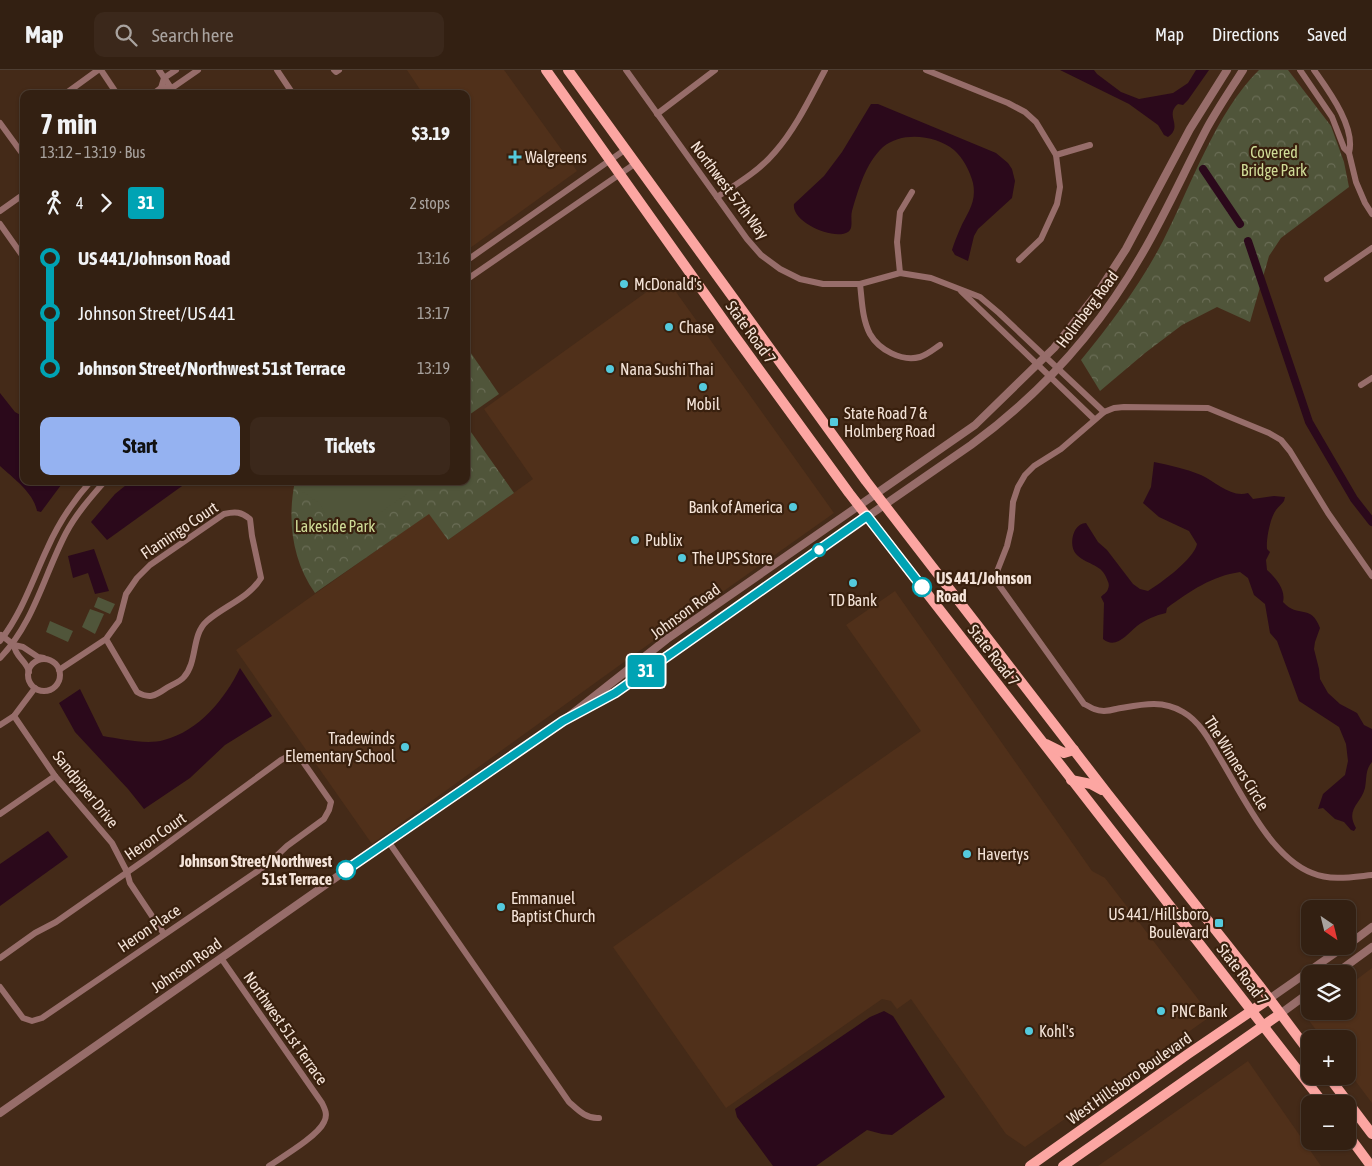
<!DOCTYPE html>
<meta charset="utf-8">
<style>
:root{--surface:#332012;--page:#3b281b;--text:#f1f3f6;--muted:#a9a39f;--line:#4e3e32;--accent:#95b2f1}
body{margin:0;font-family:"Asap Condensed",sans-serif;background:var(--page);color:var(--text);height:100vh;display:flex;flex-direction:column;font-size:19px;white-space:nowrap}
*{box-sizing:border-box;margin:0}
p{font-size:16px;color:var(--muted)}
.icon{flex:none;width:28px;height:28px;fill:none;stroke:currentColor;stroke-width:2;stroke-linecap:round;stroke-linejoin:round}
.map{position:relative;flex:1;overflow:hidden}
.panel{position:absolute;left:20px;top:20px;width:450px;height:395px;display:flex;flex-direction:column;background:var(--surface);border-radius:10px;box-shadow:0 1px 4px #0004,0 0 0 1px var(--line)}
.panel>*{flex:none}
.badge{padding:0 10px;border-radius:4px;font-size:18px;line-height:32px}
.needle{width:32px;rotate:145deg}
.buttons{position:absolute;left:1301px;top:830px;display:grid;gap:10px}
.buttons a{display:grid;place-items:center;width:55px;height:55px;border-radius:10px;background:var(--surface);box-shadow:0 1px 4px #0004,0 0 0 1px var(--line);font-size:25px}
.map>.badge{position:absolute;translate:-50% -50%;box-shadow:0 0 0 2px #fff}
.legs{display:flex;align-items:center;gap:8px;height:55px;padding:0 20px;font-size:16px}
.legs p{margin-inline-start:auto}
.summary{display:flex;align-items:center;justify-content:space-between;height:85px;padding:0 20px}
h1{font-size:28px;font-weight:700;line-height:38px}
.button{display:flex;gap:10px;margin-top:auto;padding:10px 20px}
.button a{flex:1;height:58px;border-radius:10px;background:var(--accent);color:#111;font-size:20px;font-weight:700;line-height:58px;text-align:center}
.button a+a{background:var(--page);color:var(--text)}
ul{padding:0 20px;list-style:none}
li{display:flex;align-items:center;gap:18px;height:55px;font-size:19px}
li i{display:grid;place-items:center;width:8px;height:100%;margin:0 6px;background:currentColor}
li i::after{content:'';width:12px;height:12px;margin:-6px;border:4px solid;border-radius:50%;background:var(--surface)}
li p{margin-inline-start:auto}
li:first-child i{background:linear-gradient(#0000 50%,currentColor 0)}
li:last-child i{background:linear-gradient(currentColor 50%,#0000 0)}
header{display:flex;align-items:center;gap:30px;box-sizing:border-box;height:70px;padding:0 25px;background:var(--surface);border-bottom:1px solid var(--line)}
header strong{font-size:24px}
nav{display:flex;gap:28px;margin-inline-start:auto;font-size:18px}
.search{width:350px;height:45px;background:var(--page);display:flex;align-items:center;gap:12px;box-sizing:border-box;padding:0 18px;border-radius:10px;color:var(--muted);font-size:19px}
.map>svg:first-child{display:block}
.built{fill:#50301a}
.park{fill:url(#park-crowns)}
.garden{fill:#50553a}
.water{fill:#2b091b}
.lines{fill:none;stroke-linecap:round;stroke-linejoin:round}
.canal{stroke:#2b091b;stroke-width:8}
.minor{stroke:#976d6a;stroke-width:6}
.tertiary{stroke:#976d6a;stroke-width:8}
.primary{stroke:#fca6a2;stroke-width:10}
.line-1-casing{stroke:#fff;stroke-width:11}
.line-1{stroke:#00a3b4;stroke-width:8}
.poi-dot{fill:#54cadd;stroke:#39200e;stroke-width:2}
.stop-1-dot{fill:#fff;stroke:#00a3b4;stroke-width:2.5}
.labels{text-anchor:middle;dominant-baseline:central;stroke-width:4.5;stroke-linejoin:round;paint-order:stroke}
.park-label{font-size:16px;fill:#d0dc97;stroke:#39200e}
.poi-label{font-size:16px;fill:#f4e3d8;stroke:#39200e;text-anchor:start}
.street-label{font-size:16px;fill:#f4e3d8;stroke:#39200e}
.stop-label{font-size:16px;font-weight:bold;fill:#f4e3d8;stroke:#39200e;text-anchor:start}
</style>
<header>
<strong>Map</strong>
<div class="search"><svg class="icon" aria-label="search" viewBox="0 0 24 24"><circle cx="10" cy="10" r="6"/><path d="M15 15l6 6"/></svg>Search here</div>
<nav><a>Map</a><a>Directions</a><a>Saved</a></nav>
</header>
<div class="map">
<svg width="1372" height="1096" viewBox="0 0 1372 1096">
<defs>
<pattern id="park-crowns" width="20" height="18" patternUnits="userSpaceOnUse" patternTransform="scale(1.25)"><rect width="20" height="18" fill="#50553a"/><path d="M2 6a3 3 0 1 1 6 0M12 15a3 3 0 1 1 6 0" fill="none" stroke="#6a6d56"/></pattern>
</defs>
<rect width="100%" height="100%" fill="#442a18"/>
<g class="built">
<path d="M407 0H504L577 101 470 178 466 173V24H423Z"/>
<path d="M666 208 834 443 649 574 372 774 236 580 429 443 448 470 533 409 484 339Z"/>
<path d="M895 521 1092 801 1105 808 1211 946 1025 1077 1006 1064 911 929 897 939 891 931 882 929 726 1038 613 877 921 661 846 555Z"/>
<path d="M1372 898V1033L1348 1001V969H1323L1307 948 1310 939V941H1348V916Z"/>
<path d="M1248 991 1321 1096H1098Z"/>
</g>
<g class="park">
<path d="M1259 0H1288L1331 56 1344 92 1349 117 1281 168 1269 186 1250 252 1217 237 1182 255 1145 283 1100 321 1081 290C1112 252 1140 215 1163 171 1190 118 1216 42 1259 0Z"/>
<path d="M466 276 499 324 466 347Z"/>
<path d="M466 355 514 423 448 470 429 444 315 523C292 490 287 450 295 411H466Z"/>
</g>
<g class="garden">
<path d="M303 411H426L340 470 320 434 300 420Z"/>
<path d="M98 527 115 534 110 544 94 537Z"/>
<path d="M90 539 104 544 95 564 82 557Z"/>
<path d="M50 551 73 561 68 572 46 562Z"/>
</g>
<g class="water">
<path d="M1060 0H1094L1097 4 1121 22 1139 29 1173 23 1188 13 1196 0H1209L1188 30 1183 35 1178 34C1164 45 1184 56 1168 67L1164 65 1158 55 1129 34Z"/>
<path d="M871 34H878L996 83 1008 93 1012 99 1015 111 1012 128 978 159 974 166 968 191 955 185 952 180C954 173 957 166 960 159 967 143 977 133 973 113 970 101 963 88 954 80 936 65 902 61 883 77 865 94 859 118 852 141 850 148 854 158 848 162 834 171 791 152 794 134L824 106 842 82Z"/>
<path d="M0 323 15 342 24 347V411H64L41 442 37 441C34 423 13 408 0 396Z"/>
<path d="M1154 392C1170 395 1186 399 1201 405 1216 412 1231 428 1248 423L1253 429 1274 426 1285 427 1284 431C1282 434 1278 437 1276 440 1270 448 1266 470 1267 479L1270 482 1266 490 1267 500C1276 508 1286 520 1283 532 1298 549 1311 533 1320 558L1315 572 1314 579 1319 599 1320 609 1328 623 1340 634 1357 643 1364 655 1372 659V692C1365 700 1367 708 1365 718 1361 734 1345 739 1356 758L1354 761 1351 760 1344 752 1335 749 1323 738 1318 739 1323 724 1345 705 1348 691 1346 674 1339 657 1299 631 1277 571 1270 563 1265 534 1254 525 1248 508 1240 502C1212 506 1190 521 1167 538L1166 543C1156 545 1145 550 1137 556 1127 564 1116 580 1103 569L1104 533 1101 527C1103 524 1107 523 1108 519 1110 514 1108 512 1106 507 1101 494 1085 494 1076 484 1068 475 1073 453 1086 453L1098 472 1107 480 1133 514 1140 519 1148 521C1161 513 1194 489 1197 474L1189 461 1159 447 1143 433 1151 417Z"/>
<path d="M131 411H189L107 470 91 452 115 424Z"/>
<path d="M94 479 109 521 95 524 88 503 73 508 68 486Z"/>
<path d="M240 598 272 646 225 675 190 708 144 739 128 719 75 662 59 633 80 619 103 666C121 669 147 675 164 670 199 661 225 629 240 598Z"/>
<path d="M48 761 68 787 0 836V794Z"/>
<path d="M884 941 893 946 945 1027 892 1065 882 1064 867 1060 816 1096H773L737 1047 735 1039 870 947Z"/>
</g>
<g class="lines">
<g class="canal">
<path d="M1203 99 1240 154"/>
<path d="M1248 171 1309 352 1354 429 1372 452"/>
</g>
<g class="minor">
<path d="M101 0 117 24"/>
<path d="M159 0 175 24"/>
<path d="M277 0 293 24"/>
<path d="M334 0 336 2 339 0"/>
<path d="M626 0 747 169 761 185 780 199 800 209 823 214H860L900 203 931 208 980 227 999 243 1104 342"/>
<path d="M926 0 1008 33 1025 42 1036 52 1056 85 1060 117 1057 134 1041 169 1019 190"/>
<path d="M1300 0 1332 47 1344 78 1349 83 1356 112 1365 133 1372 144"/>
<path d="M1314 0C1328 20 1356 57 1349 83"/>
<path d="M161 18 164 8 176 0"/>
<path d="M65 24 98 0"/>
<path d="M153 24 161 18H172L198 0"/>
<path d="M657 44 715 0"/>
<path d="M0 53 24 86"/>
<path d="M1056 85 1090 75"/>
<path d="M717 127C737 114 759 101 775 82 796 58 810 28 825 0"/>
<path d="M0 141 24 124"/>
<path d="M0 154 24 188"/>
<path d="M466 191 626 79"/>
<path d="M900 203 897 172 900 142 912 122"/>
<path d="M1327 209 1372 178"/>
<path d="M466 210 636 93"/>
<path d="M860 214C862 230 862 249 870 264 879 280 902 292 920 287 927 285 934 279 940 275"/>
<path d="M961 221 1094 349"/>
<path d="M1361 315 1372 308"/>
<path d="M1372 506 1328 443 1290 381 1281 370 1269 363 1208 338 1124 337 1114 338 1104 342 1061 379 1034 396 1025 405 1018 417 1013 432 1011 459 1007 476 996 504 999 515 1084 634C1087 635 1091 638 1094 639 1101 642 1109 641 1116 639 1140 635 1161 629 1183 642 1199 651 1209 669 1218 685 1241 722 1270 787 1312 803 1331 811 1352 807 1372 805"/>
<path d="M1 565 14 575 23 577 38 587 44 588"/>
<path d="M0 571C22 543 32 511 47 479 58 454 73 431 91 411"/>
<path d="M14 575C15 587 27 591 29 602"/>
<path d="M0 588C34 553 44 505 66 463 76 444 91 427 105 411"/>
<circle cx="44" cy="605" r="16"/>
<path d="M59 600 106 569 119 551 126 524 137 508 150 495 224 444C236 441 241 442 250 449L252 466 261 508C249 528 224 536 207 551 191 565 198 591 184 607 180 612 171 615 165 619 155 626 149 629 137 622L106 569"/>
<path d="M14 646 55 706 112 773 127 802 130 813 164 864"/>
<path d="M0 655 14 646 35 618"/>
<path d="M0 744 55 706"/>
<path d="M388 771 569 1032C578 1040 586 1049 599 1048"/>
<path d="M0 888 35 863 56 852 149 787 281 690 291 685 301 689 331 732 329 740 324 749 287 776 268 794 42 948 32 951 23 948 0 917"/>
<path d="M221 888 322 1033C325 1039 328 1045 324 1052 318 1066 282 1087 269 1096"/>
</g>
<g class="tertiary">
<path d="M580 642 615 623 699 563 971 375C1041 324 1099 259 1142 184 1166 143 1185 100 1207 58 1218 38 1231 19 1243 0"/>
<path d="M1348 875 1372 857"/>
<path d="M1335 904 1372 877"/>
<path d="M1269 929 1345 876"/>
<path d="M1280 944 1310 922"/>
<path d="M0 1043 388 771 563 651 667 569 975 355 1054 278 1099 221 1126 179 1190 59 1227 0"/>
</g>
<g class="primary">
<path d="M546 0 734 265 849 423 1324 1034"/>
<path d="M568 0 866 411 1107 723 1259 915 1310 983"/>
<path d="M1046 674 1064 683 1074 680"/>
<path d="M1071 710 1091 714 1102 720"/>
<path d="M1328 1006 1372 1064"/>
<path d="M1348 1065 1371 1096"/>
<path d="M1030 1096 1188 984 1269 929"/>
<path d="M1063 1096 1280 944"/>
</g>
</g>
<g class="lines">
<g class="line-1-casing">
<path id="line-1" d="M346 800 563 651 615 623 867 446 922 517"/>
</g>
<use href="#line-1" class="line-1"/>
</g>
<g class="poi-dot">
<path d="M512.5 79.5h5v5h5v5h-5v5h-5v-5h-5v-5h5z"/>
<circle cx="624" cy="214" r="5"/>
<circle cx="669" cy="257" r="5"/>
<circle cx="610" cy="299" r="5"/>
<circle cx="703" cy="317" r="5"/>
<rect x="829" y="347" width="10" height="10" rx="2.5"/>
<circle cx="793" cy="437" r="5"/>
<circle cx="635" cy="470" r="5"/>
<circle cx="682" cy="488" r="5"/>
<circle cx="853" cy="513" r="5"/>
<circle cx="405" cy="677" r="5"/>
<circle cx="967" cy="784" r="5"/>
<circle cx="501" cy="837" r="5"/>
<rect x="1214" y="848" width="10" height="10" rx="2.5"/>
<circle cx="1161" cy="941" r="5"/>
<circle cx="1029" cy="961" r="5"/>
</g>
<g class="stop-1-dot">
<circle cx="819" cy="480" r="6"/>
<circle cx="922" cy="517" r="9"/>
<circle cx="346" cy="800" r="9"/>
</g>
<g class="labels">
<g class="park-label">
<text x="1274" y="82">Covered<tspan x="1274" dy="18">Bridge Park</tspan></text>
<text x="335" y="456">Lakeside Park</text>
</g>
<g class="poi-label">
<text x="525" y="87">Walgreens</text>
<text x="634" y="214">McDonald's</text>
<text x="679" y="257">Chase</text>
<text x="620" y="299">Nana Sushi Thai</text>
<text x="703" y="334" text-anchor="middle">Mobil</text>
<text x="844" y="343">State Road 7 &amp;<tspan x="844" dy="18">Holmberg Road</tspan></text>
<text x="783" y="437" text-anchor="end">Bank of America</text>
<text x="645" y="470">Publix</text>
<text x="692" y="488">The UPS Store</text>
<text x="853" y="530" text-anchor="middle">TD Bank</text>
<text x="395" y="668" text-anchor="end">Tradewinds<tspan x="395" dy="18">Elementary School</tspan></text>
<text x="977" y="784">Havertys</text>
<text x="511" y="828">Emmanuel<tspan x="511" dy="18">Baptist Church</tspan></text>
<text x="1209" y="844" text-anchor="end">US 441/Hillsboro<tspan x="1209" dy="18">Boulevard</tspan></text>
<text x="1171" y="941">PNC Bank</text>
<text x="1039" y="961">Kohl's</text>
</g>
<g class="street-label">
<text transform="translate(730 120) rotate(53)">Northwest 57th Way</text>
<text transform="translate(1087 239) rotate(-53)">Holmberg Road</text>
<text transform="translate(751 262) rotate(54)">State Road 7</text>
<text transform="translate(179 460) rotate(-34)">Flamingo Court</text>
<text transform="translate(685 541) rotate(-36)">Johnson Road</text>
<text transform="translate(994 585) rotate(52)">State Road 7</text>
<text transform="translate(1237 693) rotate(58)">The Winners Circle</text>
<text transform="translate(86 719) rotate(51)">Sandpiper Drive</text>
<text transform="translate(155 766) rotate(-35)">Heron Court</text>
<text transform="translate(149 858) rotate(-34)">Heron Place</text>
<text transform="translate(186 895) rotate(-35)">Johnson Road</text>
<text transform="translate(1243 904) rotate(52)">State Road 7</text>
<text transform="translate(286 958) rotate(55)">Northwest 51st Terrace</text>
<text transform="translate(1129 1008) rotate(-35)">West Hillsboro Boulevard</text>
</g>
<g class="stop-label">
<text x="936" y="508">US 441/Johnson<tspan x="936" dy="18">Road</tspan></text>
<text x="332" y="791" text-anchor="end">Johnson Street/Northwest<tspan x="332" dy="18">51st Terrace</tspan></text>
</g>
</g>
</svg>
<div class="buttons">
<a><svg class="needle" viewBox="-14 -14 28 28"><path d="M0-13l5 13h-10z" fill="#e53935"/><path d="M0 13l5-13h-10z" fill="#a9a39f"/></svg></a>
<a><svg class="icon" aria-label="layers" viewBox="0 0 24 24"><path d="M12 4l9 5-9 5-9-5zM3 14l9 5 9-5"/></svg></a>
<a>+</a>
<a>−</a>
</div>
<b class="badge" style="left:646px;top:601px;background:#00a3b4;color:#fff">31</b>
<section class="panel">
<div class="summary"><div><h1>7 min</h1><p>13:12 – 13:19 · Bus</p></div><b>$3.19</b></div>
<div class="legs"><svg class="icon" aria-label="walk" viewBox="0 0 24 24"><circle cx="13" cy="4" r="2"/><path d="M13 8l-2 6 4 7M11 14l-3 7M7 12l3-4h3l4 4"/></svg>4<svg class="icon" aria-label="forward" viewBox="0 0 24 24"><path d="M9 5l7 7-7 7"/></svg><b class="badge" style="background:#00a3b4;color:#fff">31</b><p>2 stops</p></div>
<ul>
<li><i style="color:#00a3b4"></i><b>US 441/Johnson Road</b><p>13:16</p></li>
<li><i style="color:#00a3b4"></i><span>Johnson Street/US 441</span><p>13:17</p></li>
<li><i style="color:#00a3b4"></i><b>Johnson Street/Northwest 51st Terrace</b><p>13:19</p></li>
</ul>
<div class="button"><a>Start</a><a>Tickets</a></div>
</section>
</div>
